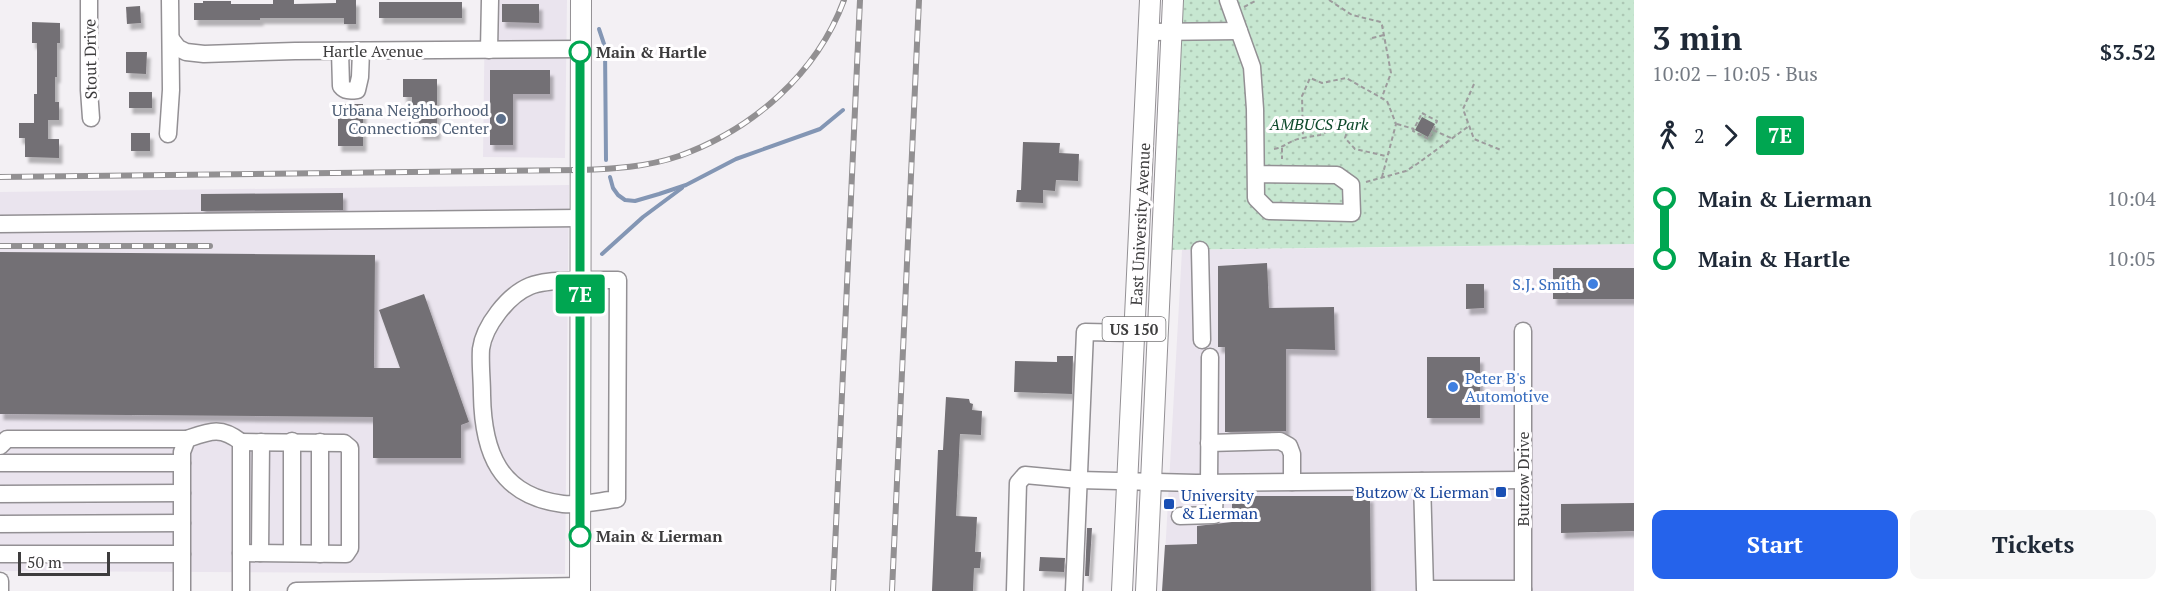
<!DOCTYPE html>
<meta charset="utf-8">
<style>
:root{--surface:#fff;--page:#f6f6f7;--text:#1f2937;--muted:#747a83;--accent:#2563eb}
body{margin:0;font-family:"PT Serif",serif;background:var(--page);color:var(--text);height:100vh;display:flex;flex-direction:column;font-size:22px;white-space:nowrap}
*{box-sizing:border-box;margin:0}
p{font-size:20px;color:var(--muted)}
.icon{flex:none;width:33px;height:33px;fill:none;stroke:currentColor;stroke-width:2;stroke-linecap:round;stroke-linejoin:round}
.map{position:relative;flex:1;overflow:hidden}
.details{display:flex;flex-direction:column;background:var(--surface);width:540px}
.details>*{flex:none}
.badge{padding:0 12px;border-radius:4px;font-size:21px;line-height:39px}
.scale{position:absolute;left:18px;bottom:15px;width:92px;box-sizing:border-box;padding-left:6px;border:3px solid #3d3c3d;border-top:0;font-size:16px;line-height:21px;white-space:nowrap;color:#3d3c3d;-webkit-text-stroke:4px #fffeff;paint-order:stroke}
.map>.badge{position:absolute;translate:-50% -50%;box-shadow:0 0 0 3px #fff}
.legs{display:flex;align-items:center;gap:9px;height:66px;padding:0 18px;font-size:20px}
.legs p{margin-inline-start:auto}
.head{display:flex;align-items:center;justify-content:space-between;height:102px;padding:0 18px}
h1{font-size:33px;font-weight:600;line-height:45px}
.button{display:flex;gap:12px;margin-top:auto;padding:12px 18px}
.button a{flex:1;height:69px;border-radius:12px;background:var(--accent);color:#fff;font-size:24px;font-weight:600;line-height:69px;text-align:center}
.button a+a{background:var(--page);color:var(--text)}
ul{padding:0 18px;list-style:none}
li{display:flex;align-items:center;gap:21px;height:60px;font-size:22px}
li i{display:grid;place-items:center;width:9px;height:100%;margin:0 8px;background:currentColor}
li i::after{content:'';width:15px;height:15px;margin:-8px;border:4px solid;border-radius:50%;background:var(--surface)}
li p{margin-inline-start:auto}
li:first-child i{background:linear-gradient(#0000 50%,currentColor 0)}
li:last-child i{background:linear-gradient(currentColor 50%,#0000 0)}
main{display:flex;flex:1;min-height:0}
.map>svg:first-child{display:block}
.built{fill:#eae4ee}
.park{fill:url(#park-dots)}
.lines{fill:none;stroke-linecap:round;stroke-linejoin:round}
.stream{stroke:#8396b4;stroke-width:4}
.building{fill:#737074;filter:url(#shadow)}
.minor-casing{stroke:#939094;stroke-width:19}
.major-casing{stroke:#939094;stroke-width:22}
.path{stroke:#9d9b9d;stroke-width:2;stroke-dasharray:4.5 3;stroke-linecap:butt}
.minor{stroke:#fff;stroke-width:16}
.major{stroke:#fff;stroke-width:20}
.rail-casing{stroke:#929092;stroke-width:6}
.rail{stroke:#fffeff;stroke-width:4;stroke-dasharray:11;stroke-linecap:butt}
.line-1-casing{stroke:#fff;stroke-width:14}
.line-1{stroke:#00a651;stroke-width:9}
.stop-1-dot{fill:#fff;stroke:#00a651;stroke-width:3}
.service-dot{fill:#5c6f8a;stroke:#fffeff;stroke-width:2}
.shop-dot{fill:#3f7fe0;stroke:#fffeff;stroke-width:2}
.transit-dot{fill:#1a4fb4;stroke:#fffeff;stroke-width:2}
.labels{text-anchor:middle;dominant-baseline:central;stroke-width:6;stroke-linejoin:round;paint-order:stroke}
.shield{fill:#fffeff;stroke:#777677;stroke-width:1.5}
.shield-label{font-size:15px;font-weight:bold;fill:#3d3c3d}
.street-label{font-size:16px;fill:#3d3c3d;stroke:#fffeff}
.stop-label{font-size:16px;font-weight:bold;fill:#3d3c3d;stroke:#fffeff;text-anchor:start}
.service-label{font-size:16px;fill:#4e5e75;stroke:#fffeff;text-anchor:end}
.park-label{font-size:16px;font-style:italic;fill:#0d492a;stroke:#fffeff}
.shop-label{font-size:16px;fill:#366cbe;stroke:#fffeff;text-anchor:end}
.transit-label{font-size:16px;fill:#164399;stroke:#fffeff;text-anchor:end}
</style>
<main>
<div class="map">
<svg width="1634" height="591" viewBox="0 0 1634 591">
<defs>
<pattern id="park-dots" width="8" height="8" patternUnits="userSpaceOnUse" patternTransform="scale(1.5)"><rect width="8" height="8" fill="#c7e7d1"/><path d="M2 2h.1M6 6h.1" fill="none" stroke="#acc7b4" stroke-width="1.8" stroke-linecap="round"/></pattern>
<filter id="shadow"><feDropShadow dx="3.5" dy="6" stdDeviation="1.5" flood-color="#0004"/></filter>
</defs>
<rect width="100%" height="100%" fill="#f3f0f4"/>
<g class="built">
<path d="M485 0H567L565 158 483 157Z"/>
<path d="M569 185 565 574 0 571V192Z"/>
<path d="M1634 244V591H1163L1182 250Z"/>
</g>
<path class="park" d="M1173 0H1634V244L1161 250Z"/>
<g class="lines">
<g class="stream">
<path d="M599 29 605 47 606 160"/>
<path d="M610 177 613 188 618 195 625 200 635 201 659 194 686 185 736 159 820 129 843 110"/>
<path d="M602 254 643 217 682 188"/>
</g>
</g>
<g class="building">
<path d="M273 0H294V4L336 3V0H356V24H344V18H260V20H194V3H203V1H231V4H273Z"/>
<rect x="379" y="2" width="83" height="16"/>
<path d="M502 4H539V23L502 22Z"/>
<path d="M140 6 141 23 127 24 126 7Z"/>
<path d="M32 22 60 23V43H57V77H55V102H59V120H48V139H59V158L25 157V138H19V123H34V94H37V43H32Z"/>
<path d="M126 52H147L146 74 126 73Z"/>
<path d="M490 70H550V94H513V145H490Z"/>
<path d="M403 79H437V134H419V117H412V97H403Z"/>
<rect x="129" y="92" width="23" height="16"/>
<rect x="338" y="104" width="25" height="42"/>
<path d="M1422 117 1435 124 1428 137 1415 130Z"/>
<rect x="131" y="133" width="19" height="18"/>
<path d="M1023 142 1060 143 1059 153 1079 154 1078 181 1056 180 1055 191 1043 190V203L1016 202 1017 190H1021Z"/>
<path d="M343 193V210L201 211V194Z"/>
<path d="M0 252 375 255 374 368H400L379 310 424 294 469 422 461 425V458H373V417L0 414Z"/>
<path d="M1267 263 1269 308 1334 307 1335 350 1286 349V431L1225 432V347H1218V266Z"/>
<rect x="1553" y="268" width="81" height="31"/>
<path d="M1466 284H1484V308L1466 309Z"/>
<path d="M1057 356H1073L1072 394 1014 392 1015 361 1057 362Z"/>
<rect x="1427" y="357" width="53" height="61"/>
<path d="M946 397 969 399 970 403 973 404 972 410 982 411 981 435 960 434 956 516 977 517 975 552H981V556L980 568H974L973 591H932L938 450H943Z"/>
<path d="M1232 496H1370L1371 591H1162L1165 545 1197 544V526L1232 522Z"/>
<path d="M1634 503V531L1561 533V504Z"/>
<path d="M1087 528H1092L1089 576H1085Z"/>
<path d="M1040 557 1065 558 1064 572 1039 571Z"/>
</g>
<g class="lines">
<g class="minor-casing">
<g id="minor">
<path d="M89 0V90L91 118"/>
<path d="M1228 0 1252 67 1255 109 1256 198 1269 211 1352 213 1351 185 1337 175 1256 174"/>
<path d="M1149 32 1239 31"/>
<path d="M171 39 178 48 186 52 204 54 295 51 580 49"/>
<path d="M489 50 490 0"/>
<path d="M340 51 341 86C345 91 350 91 357 90L360 77 361 51"/>
<path d="M168 134 171 90 170 0"/>
<path d="M0 224 580 218"/>
<path d="M1200 250 1202 340"/>
<path d="M580 280H618L617 499C599 501 581 506 563 504 499 496 483 452 482 395 482 380 480 364 481 349 484 326 508 295 530 286 545 280 564 281 580 280Z"/>
<path d="M1523 331V591"/>
<path d="M241 442 344 443 350 448V548L346 554 241 553"/>
<path d="M320 442V554"/>
<path d="M1209 443 1280 441 1289 446 1292 454V482"/>
<path d="M0 446 7 439H187"/>
<path d="M0 463H182"/>
<path d="M1422 481 1425 589H1523"/>
<path d="M1209 483 1210 357"/>
<path d="M0 494 182 493"/>
<path d="M1180 516 1214 515 1215 483"/>
<path d="M0 524 182 523"/>
<path d="M260 553 261 442"/>
<path d="M292 553V441"/>
<path d="M0 554H182"/>
<path d="M0 581V591"/>
<path d="M182 591V452L187 439C210 431 221 426 241 442V591"/>
<path d="M296 591 580 586"/>
<path d="M1015 591 1018 483 1025 475 1079 480 1196 483 1523 480"/>
<path d="M1074 591 1085 332 1134 333"/>
</g>
</g>
<g class="major-casing">
<g id="major">
<path d="M580 591 581 0"/>
<path d="M1122 591 1150 0"/>
<path d="M1146 591 1173 0"/>
</g>
</g>
<g class="path">
<path d="M1329 0 1352 15 1381 22 1382 25 1391 73 1382 97"/>
<path d="M1244 7 1257 0"/>
<path d="M1372 38 1384 35"/>
<path d="M1474 84 1463 109 1474 139 1501 150"/>
<path d="M1422 113 1437 121 1429 139 1413 131Z"/>
<path d="M1397 124 1414 129"/>
<path d="M1433 130 1451 138"/>
<path d="M1282 148V159"/>
<path d="M1274 149C1286 147 1289 140 1303 138"/>
<path d="M1382 177 1396 124 1387 101 1346 78 1322 83 1310 78 1302 96 1303 138 1320 135 1341 125 1347 132 1345 138 1355 149 1386 156"/>
<path d="M1366 182 1406 171 1417 164 1469 126"/>
</g>
<use href="#minor" class="minor"/>
<use href="#major" class="major"/>
<g class="rail-casing">
<g id="rail">
<path d="M0 177 580 170C613 169 647 167 679 156 752 130 817 74 844 0"/>
<path d="M0 246H210"/>
<path d="M833 591 860 0"/>
<path d="M892 591 919 0"/>
</g>
</g>
<use href="#rail" class="rail"/>
</g>
<g class="lines">
<g class="line-1-casing">
<path id="line-1" d="M580 536V52"/>
</g>
<use href="#line-1" class="line-1"/>
</g>
<g class="stop-1-dot">
<circle cx="580" cy="52" r="10"/>
<circle cx="580" cy="536" r="10"/>
</g>
<circle class="service-dot" cx="501" cy="119" r="6"/>
<g class="shop-dot">
<circle cx="1593" cy="284" r="6"/>
<circle cx="1453" cy="387" r="6"/>
</g>
<g class="transit-dot">
<rect x="1495" y="486" width="12" height="12" rx="3"/>
<rect x="1163" y="498" width="12" height="12" rx="3"/>
</g>
<g class="labels">
<rect class="shield" x="1102.5" y="317" width="63" height="24" rx="4.5"/>
<g class="shield-label">
<text x="1134" y="329">US 150</text>
</g>
<g class="street-label">
<text x="373" y="51">Hartle Avenue</text>
<text transform="translate(90 59) rotate(-91)">Stout Drive</text>
<text transform="translate(1140 224) rotate(-87)">East University Avenue</text>
<text transform="translate(1523 479) rotate(-90)">Butzow Drive</text>
</g>
<g class="stop-label">
<text x="596" y="52">Main &amp; Hartle</text>
<text x="596" y="536">Main &amp; Lierman</text>
</g>
<g class="service-label">
<text x="489" y="110">Urbana Neighborhood<tspan x="489" dy="18">Connections Center</tspan></text>
</g>
<g class="park-label">
<text x="1319" y="124">AMBUCS Park</text>
</g>
<g class="shop-label">
<text x="1581" y="284">S.J. Smith</text>
<text x="1465" y="378" text-anchor="start">Peter B's<tspan x="1465" dy="18">Automotive</tspan></text>
</g>
<g class="transit-label">
<text x="1489" y="492">Butzow &amp; Lierman</text>
<text x="1181" y="495" text-anchor="start">University<tspan x="1181" dy="18">&amp; Lierman</tspan></text>
</g>
</g>
</svg>
<div class="scale">50 m</div>
<b class="badge" style="left:580px;top:294px;background:#00a651;color:#fff">7E</b>
</div>
<section class="details">
<div class="head"><div><h1>3 min</h1><p>10:02 – 10:05 · Bus</p></div><b>$3.52</b></div>
<div class="legs"><svg class="icon" aria-label="walk" viewBox="0 0 24 24"><circle cx="13" cy="4" r="2"/><path d="M13 8l-2 6 4 7M11 14l-3 7M7 12l3-4h3l4 4"/></svg>2<svg class="icon" aria-label="forward" viewBox="0 0 24 24"><path d="M9 5l7 7-7 7"/></svg><b class="badge" style="background:#00a651;color:#fff">7E</b></div>
<ul>
<li><i style="color:#00a651"></i><b>Main &amp; Lierman</b><p>10:04</p></li>
<li><i style="color:#00a651"></i><b>Main &amp; Hartle</b><p>10:05</p></li>
</ul>
<div class="button"><a>Start</a><a>Tickets</a></div>
</section>
</main>
